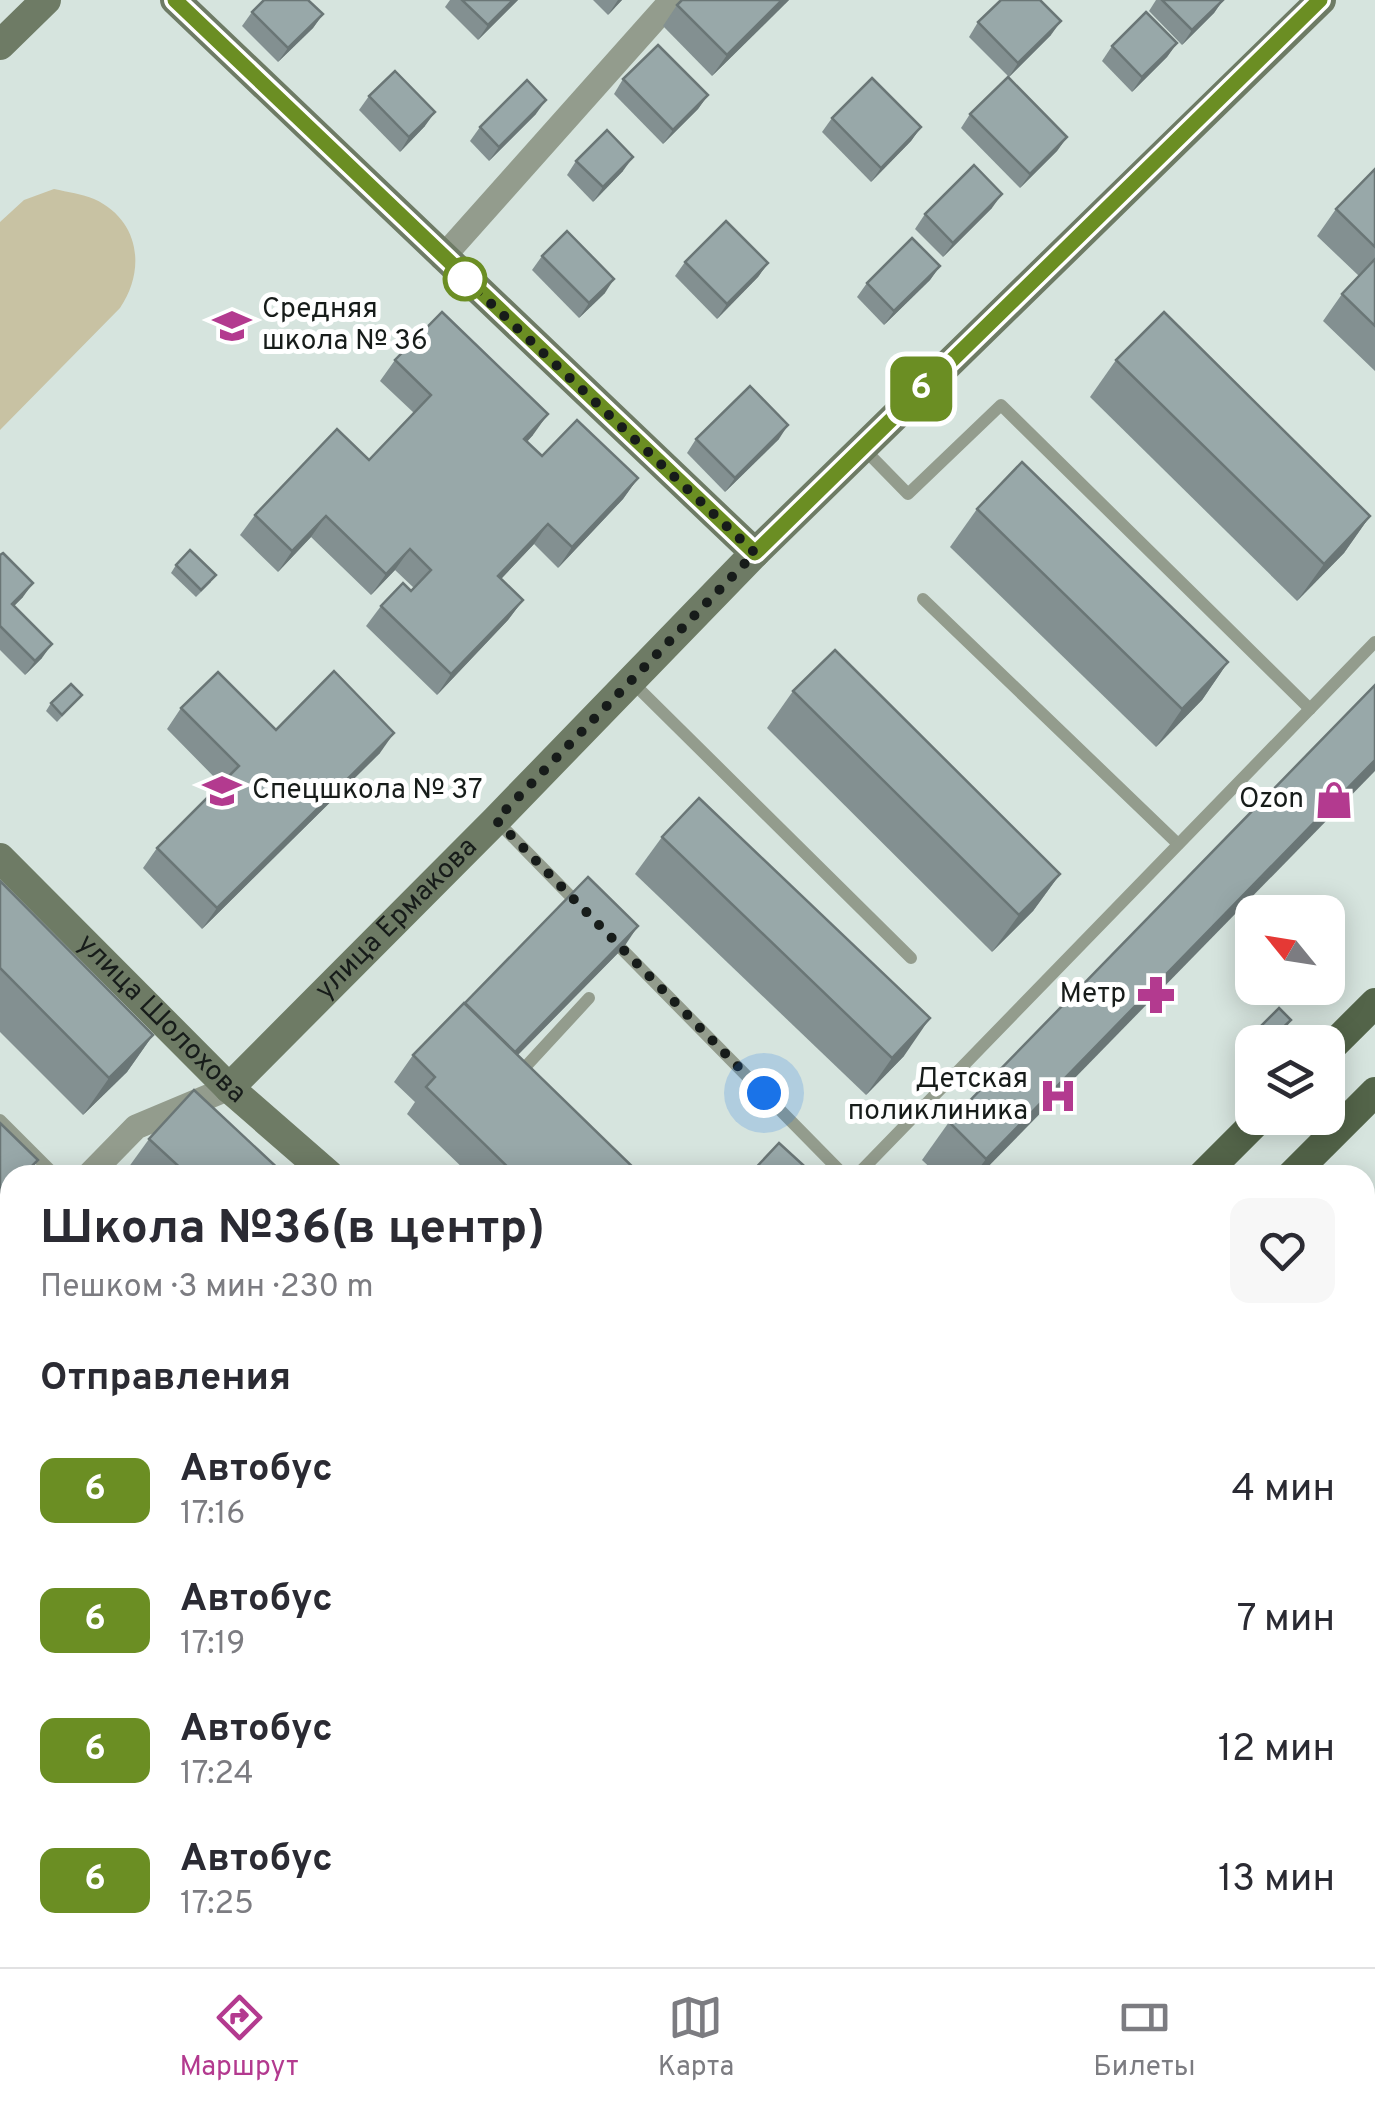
<!DOCTYPE html>
<html lang="ru">
<meta charset="utf-8">
<style>
:root{--surface:#fff;--page:#f7f7f7;--text:#2b2b33;--muted:#7c7c81;--line:#e1e1e2;--accent:#b33a8f}
body{margin:0;font-family:Overpass,sans-serif;background:var(--page);color:var(--text);height:100vh;display:flex;flex-direction:column;font-size:38px;white-space:nowrap}
*{box-sizing:border-box;margin:0}
p{font-size:32px;color:var(--muted)}
.icon{flex:none;width:55px;height:55px;fill:none;stroke:currentColor;stroke-width:2;stroke-linecap:round;stroke-linejoin:round}
.map{position:relative;flex:1;overflow:hidden}
.panel{position:absolute;left:0px;top:1165px;width:1375px;height:802px;display:flex;flex-direction:column;background:var(--surface);border-radius:30px 30px 0 0;box-shadow:0 5px 25px #0003}
.panel>*{flex:none}
.badge{padding:0 20px;border-radius:15px;font-size:35px;line-height:65px}
.needle{width:65px;rotate:300deg}
.tools{position:absolute;left:1235px;top:895px;display:grid;gap:20px}
.tools a{display:grid;place-items:center;width:110px;height:110px;border-radius:20px;background:var(--surface);box-shadow:0 5px 25px #0003;font-size:50px}
.you{position:absolute;width:50px;height:50px;margin:-25px;border:8px solid #fff;border-radius:50%;background:#1a73e8;box-shadow:0 0 0 15px #1a73e833}
.map>.badge{position:absolute;translate:-50% -50%;box-shadow:0 0 0 5px #fff}
h2{padding:0 40px;font-size:38px;line-height:90px}
.round{display:grid;place-items:center;flex:none;width:105px;height:105px;border-radius:20px;background:var(--page)}
.summary{display:flex;align-items:center;justify-content:space-between;height:170px;padding:0 40px}
h1{font-size:48px;font-weight:700;line-height:75px}
ul{padding:0;list-style:none}
li{display:flex;align-items:center;gap:30px;height:130px;padding:0 40px}
li div{flex:1}
li b{display:block;font-size:38px}
li em{font-style:normal}
li .badge{min-width:110px;font-weight:700;text-align:center}
.tabs{display:flex;justify-content:space-around;align-items:center;height:140px;border-top:2px solid var(--line);background:var(--surface);font-size:28px;color:var(--muted)}
.tabs a{display:grid;justify-items:center;gap:5px}
.tabs .current{color:var(--accent)}
.map>svg:first-child{display:block}
.green{fill:#c8c2a3}
.lines{fill:none;stroke-linecap:round;stroke-linejoin:round}
.lane{stroke:#939c8d;stroke-width:12}
.street{stroke:#939c8d;stroke-width:25}
.secondary{stroke:#6e7b65;stroke-width:30}
.primary{stroke:#536449;stroke-width:30}
.wall{fill:#839091}
.shaded-wall{fill:#6a7676}
.building{fill:#98a8a9;stroke:#6a7676;stroke-width:2.5}
.line-casing{stroke:#fff;stroke-width:22}
.line{stroke:#6b8e23;stroke-width:15}
.walk{stroke:#171c1a;stroke-width:10;stroke-dasharray:0 18}
.stop-dot{fill:#fff;stroke:#6b8e23;stroke-width:5}
.labels{text-anchor:middle;dominant-baseline:central;stroke-width:10;stroke-linejoin:round;paint-order:stroke}
.poi-label{font-size:28px;fill:#171c1a;stroke:#fff;text-anchor:end}
.street-label{font-size:28px;fill:#171c1a;stroke:#fff}
</style>
<div class="map">
<svg width="1375" height="1967" viewBox="0 0 1375 1967">
<rect width="100%" height="100%" fill="#d6e4de"/>
<path class="green" d="M54 189C68 192 82 194 94 199 140 220 146 270 120 308L0 430V222L24 200Z"/>
<g class="lines">
<g class="lane">
<path d="M862 447 908 494 1001 405 1310 709"/>
<path d="M923 599 1178 844"/>
<path d="M632 682 911 958"/>
<path d="M496 820 580 906"/>
<path d="M611 938 844 1175"/>
<path d="M517 1076 589 998"/>
<path d="M0 1120 55 1175"/>
<path d="M857 1175 1375 642"/>
<path d="M1365 1278 1375 1268"/>
<path d="M0 1445 10 1455"/>
<path d="M1375 1493 1370 1499 1375 1504"/>
<path d="M1365 1809 1375 1797"/>
<path d="M892 1958 901 1967"/>
<path d="M86 1967 96 1958"/>
<path d="M311 1967 320 1958"/>
<path d="M763 1967 772 1958"/>
</g>
<g class="street">
<path d="M442 258 672 0"/>
<path d="M89 1175 136 1127 229 1088"/>
<path d="M0 1267 10 1256"/>
</g>
<g class="secondary">
<path d="M175 0 755 553"/>
<path d="M0 45 46 0"/>
<path id="s1" d="M0 858 229 1088 329 1175"/>
<path id="s2" d="M229 1088 496 820 755 553 1321 0"/>
<path d="M1296 1958 1307 1967"/>
</g>
<g class="primary">
<path d="M1328 1050 1375 1003"/>
<path d="M1203 1175 1260 1118"/>
<path d="M1292 1175 1375 1092"/>
<path d="M433 1967 442 1958"/>
<path d="M520 1967 529 1958"/>
</g>
</g>
<g class="wall">
<path d="M450 0H518L478 40 445 7Z"/>
<path d="M593 0H622L608 15Z"/>
<path d="M789 0 712 76 663 26 677 5Z"/>
<path d="M1156 0H1223L1214 13 1182 45 1149 11Z"/>
<path d="M252 12 323 14 313 28 278 62 242 26Z"/>
<path d="M978 22 1051 35 1009 77 969 37Z"/>
<path d="M1177 43 1167 57 1132 92 1102 61 1112 46Z"/>
<path d="M623 79 708 95 698 109 663 144 614 94Z"/>
<path d="M369 96 425 126 400 152 359 110Z"/>
<path d="M536 114 489 161 470 141 480 127Z"/>
<path d="M970 114 1067 137 1057 151 1020 188 961 128Z"/>
<path d="M832 118 921 127 911 141 871 182 822 132Z"/>
<path d="M576 161 623 171 593 202 567 175Z"/>
<path d="M1375 169V371L1323 321 1342 294 1359 276 1317 236 1336 209Z"/>
<path d="M992 208 943 257 915 229 925 214Z"/>
<path d="M542 256 605 293 579 318 532 270Z"/>
<path d="M685 262 768 263 758 277 717 319 675 276Z"/>
<path d="M940 266 930 280 884 325 857 297 867 283Z"/>
<path d="M395 360 533 435 527 442 542 456 638 478 623 499 558 568 534 544 501 579 523 600 508 620 437 695 366 626 381 606 414 588 395 570 371 595 311 537 278 572 240 535 255 515 369 460 414 413 380 381Z"/>
<path d="M1116 360 1370 516 1344 553 1297 601 1090 397Z"/>
<path d="M696 439H779L725 492 687 453Z"/>
<path d="M977 509 1228 662 1202 700 1156 747 950 547Z"/>
<path d="M0 555 23 597 14 606 42 658 25 675 0 650Z"/>
<path d="M176 565 211 582 196 597 171 573Z"/>
<path d="M1375 685 980 1175H938L922 1160 949 1122Z"/>
<path d="M793 691 1060 874 1033 911 992 952 767 728Z"/>
<path d="M82 695 57 722 46 711 51 703Z"/>
<path d="M181 708 380 753 202 929 143 868 157 848 221 784 167 729Z"/>
<path d="M662 837 904 1056 866 1095 635 874Z"/>
<path d="M0 881 153 1035 127 1072 83 1115 0 1032Z"/>
<path d="M624 947 518 1055 641 1175H470L407 1114 415 1102 394 1082 413 1055 465 1003Z"/>
<path d="M1291 1020 1286 1028 1252 1042V1057L1242 1047 1247 1040Z"/>
<path d="M149 1139 285 1175H123Z"/>
<path d="M10 1294V1404L0 1395V1304Z"/>
<path d="M0 1630 10 1640V1785L0 1776Z"/>
<path d="M934 1958H1111L1104 1967H943Z"/>
</g>
<g class="shaded-wall">
<path d="M513 0H518L478 40 488 25Z"/>
<path d="M618 0H622L608 15Z"/>
<path d="M782 0H789L712 76 727 55Z"/>
<path d="M1223 0 1214 13 1182 45 1192 30Z"/>
<path d="M323 14 313 28 278 62 288 48Z"/>
<path d="M1061 21 1051 35 1009 77 1018 63Z"/>
<path d="M1177 43 1167 57 1132 92 1142 77Z"/>
<path d="M708 95 698 109 663 144 673 130Z"/>
<path d="M546 100 536 114 489 161 499 147Z"/>
<path d="M435 112 425 126 400 152 409 137Z"/>
<path d="M921 127 911 141 871 182 881 168Z"/>
<path d="M1067 137 1057 151 1020 188 1030 174Z"/>
<path d="M633 157 623 171 593 202 603 187Z"/>
<path d="M1002 194 992 208 943 257 953 243Z"/>
<path d="M768 263 758 277 717 319 727 304Z"/>
<path d="M940 266 930 280 884 325 894 311Z"/>
<path d="M614 279 605 293 579 318 589 303Z"/>
<path d="M548 414 533 435 509 460 524 439Z"/>
<path d="M788 425 779 439 725 492 735 478Z"/>
<path d="M638 478 623 499 558 568 572 547Z"/>
<path d="M326 516 311 537 278 572 292 551Z"/>
<path d="M1370 516 1344 553 1297 601 1324 564Z"/>
<path d="M548 524 534 544 484 597 498 576Z"/>
<path d="M410 549 395 570 371 595 386 574Z"/>
<path d="M33 583 23 597 2 618 12 604Z"/>
<path d="M523 600 508 620 437 695 451 674Z"/>
<path d="M52 644 42 658 25 675 35 661Z"/>
<path d="M1228 662 1202 700 1156 747 1182 709Z"/>
<path d="M394 733 380 753 202 929 217 908Z"/>
<path d="M1375 760V771L980 1175H974L986 1159Z"/>
<path d="M1060 874 1033 911 992 952 1019 915Z"/>
<path d="M638 926 624 947 495 1078 510 1057Z"/>
<path d="M930 1018 904 1056 866 1095 892 1058Z"/>
<path d="M153 1035 127 1072 83 1115 109 1078Z"/>
<path d="M10 1189V1196L0 1207V1199Z"/>
<path d="M1375 1455V1464L1365 1475V1465Z"/>
<path d="M1375 1740V1746L1365 1760V1751Z"/>
<path d="M251 1958H261L252 1967H242Z"/>
</g>
<g class="building">
<path d="M264 0H308L323 14 288 48 252 12Z"/>
<path d="M462 0H513L488 25Z"/>
<path d="M682 0H782L727 55 677 5Z"/>
<path d="M1001 0H1040L1061 21 1018 63 978 22Z"/>
<path d="M1162 0H1223L1192 30Z"/>
<path d="M1146 12 1177 43 1142 77 1112 46Z"/>
<path d="M658 45 708 95 673 130 623 79Z"/>
<path d="M395 71 435 112 409 137 369 96Z"/>
<path d="M1008 77 1067 137 1030 174 970 114Z"/>
<path d="M872 78 921 127 881 168 832 118Z"/>
<path d="M527 80 546 100 499 147 480 127Z"/>
<path d="M607 130 633 157 603 187 576 161Z"/>
<path d="M974 165 1002 194 953 243 925 214Z"/>
<path d="M1375 169V247L1336 209Z"/>
<path d="M726 221 768 263 727 304 685 262Z"/>
<path d="M567 231 614 279 589 303 542 256Z"/>
<path d="M912 238 940 266 894 311 867 283Z"/>
<path d="M1375 259V326L1342 294Z"/>
<path d="M442 312 548 414 524 439 542 456 577 420 638 478 572 547 548 524 498 576 523 600 451 674 381 606 403 583 411 591 431 570 410 549 386 574 326 516 292 551 255 515 337 429 369 460 431 395 395 360Z"/>
<path d="M1164 312 1370 516 1324 564 1116 360Z"/>
<path d="M750 386 788 425 735 478 696 439Z"/>
<path d="M1022 462 1228 662 1182 709 977 509Z"/>
<path d="M190 550 216 575 201 590 176 565Z"/>
<path d="M3 553 33 583 12 604 52 644 35 661 0 626V555Z"/>
<path d="M835 650 1060 874 1019 915 793 691Z"/>
<path d="M334 671 394 733 217 908 157 848 239 766 181 708 218 672 276 730Z"/>
<path d="M71 684 82 695 62 715 51 703Z"/>
<path d="M1375 685V760L986 1159 949 1122Z"/>
<path d="M699 798 930 1018 892 1058 662 837Z"/>
<path d="M588 877 638 926 515 1052 465 1003Z"/>
<path d="M0 881 153 1035 109 1078 0 968Z"/>
<path d="M464 1003 641 1175H516L426 1087 435 1077 413 1055Z"/>
<path d="M1279 1008 1291 1020 1268 1042H1252V1045L1247 1040Z"/>
<path d="M194 1090 285 1175H188L149 1139Z"/>
<path d="M0 1123 38 1160 23 1175H10V1189L0 1199Z"/>
<path d="M779 1143 814 1175H749Z"/>
<path d="M10 1294V1342L0 1332V1304Z"/>
<path d="M1368 1370 1375 1377V1455L1365 1465V1373Z"/>
<path d="M0 1630 10 1640V1724L0 1715Z"/>
<path d="M1365 1701 1375 1710V1740L1365 1751Z"/>
<path d="M148 1958H251L242 1967H139Z"/>
<path d="M998 1958H1110L1101 1967H1007Z"/>
</g>
<g class="lines">
<g class="line-casing">
<path id="line" d="M175 0 755 553 1320 0"/>
</g>
<use href="#line" class="line"/>
<path class="walk" d="M465 279 755 553 496 820 764 1093"/>
</g>
<defs>
<g id="school-bare" transform="scale(3)"><path d="M0-5L7-2L0 1L-7-2ZM-4 1L0 2.5L4 1V4Q0 6-4 4Z" fill="#b33a8f" stroke="#fff" stroke-width="2.5" paint-order="stroke"/></g>
<g id="shop-bare" transform="scale(3)"><path d="M-5-2.5h2.3a2.7 3.5 0 0 1 5.4 0H5L5.5 6h-11ZM-1.5-2.5h3a1.5 2.3 0 0 0-3 0Z" fill="#b33a8f" stroke="#fff" stroke-width="2.5" paint-order="stroke"/></g>
<g id="pharmacy-bare" transform="scale(3)"><path d="M-2-6h4v4h4v4h-4v4h-4v-4h-4v-4h4Z" fill="#b33a8f" stroke="#fff" stroke-width="2.5" paint-order="stroke"/></g>
<g id="hospital-bare" transform="scale(3)"><path d="M-5-5h3v3.5h4V-5h3V5h-3V1.5h-4V5h-3Z" fill="#b33a8f" stroke="#fff" stroke-width="2.5" paint-order="stroke"/></g>
</defs>
<g fill-rule="evenodd">
<use href="#school-bare" x="232" y="326"/>
<use href="#school-bare" x="222" y="791"/>
<use href="#shop-bare" x="1334" y="800"/>
<use href="#pharmacy-bare" x="1156" y="995"/>
<use href="#hospital-bare" x="1058" y="1096"/>
</g>
<circle class="stop-dot" cx="465" cy="279" r="20"/>
<g class="labels">
<g class="poi-label">
<text x="262" y="310" text-anchor="start">Средняя<tspan x="262" dy="32">школа № 36</tspan></text>
<text x="252" y="791" text-anchor="start">Спецшкола № 37</text>
<text x="1304" y="800">Ozon</text>
<text x="1126" y="995">Метр</text>
<text x="1028" y="1080">Детская<tspan x="1028" dy="32">поликлиника</tspan></text>
</g>
<g class="street-label">
<text stroke="none"><textPath href="#s2" startOffset="238">улица Ермакова</textPath></text>
<text stroke="none"><textPath href="#s1" startOffset="228">улица Шолохова</textPath></text>
</g>
</g>
</svg>
<div class="tools">
<a><svg class="needle" viewBox="-14 -14 28 28"><path d="M0-13l5 13h-10z" fill="#e53935"/><path d="M0 13l5-13h-10z" fill="#7c7c81"/></svg></a>
<a><svg class="icon" aria-label="layers" viewBox="0 0 24 24"><path d="M12 4l9 5-9 5-9-5zM3 14l9 5 9-5"/></svg></a>
</div>
<div class="you" style="left:764px;top:1093px"></div>
<b class="badge" style="left:921px;top:389px;background:#6b8e23;color:#fff">6</b>
<section class="panel">
<div class="summary"><div><h1>Школа №36(в центр)</h1><p>Пешком · 3 мин · 230 m</p></div><a class="round"><svg class="icon" aria-label="heart" viewBox="0 0 24 24"><path d="M12 20l-8-8c-3-5 5-10 8-4 3-6 11-1 8 4z"/></svg></a></div>
<h2>Отправления</h2>
<ul>
<li><span class="badge" style="background:#6b8e23;color:#fff">6</span><div><b>Автобус</b><p>17:16</p></div><em>4 мин</em></li>
<li><span class="badge" style="background:#6b8e23;color:#fff">6</span><div><b>Автобус</b><p>17:19</p></div><em>7 мин</em></li>
<li><span class="badge" style="background:#6b8e23;color:#fff">6</span><div><b>Автобус</b><p>17:24</p></div><em>12 мин</em></li>
<li><span class="badge" style="background:#6b8e23;color:#fff">6</span><div><b>Автобус</b><p>17:25</p></div><em>13 мин</em></li>
</ul>
</section>
</div>
<nav class="tabs">
<a class="current"><svg class="icon" aria-label="directions" viewBox="0 0 24 24"><path d="M12 3l9 9-9 9-9-9zM9 14v-3h6M13 9l2 2-2 2"/></svg>Маршрут</a>
<a><svg class="icon" aria-label="map" viewBox="0 0 24 24"><path d="M3 6l6-2 6 2 6-2v14l-6 2-6-2-6 2zM9 4v14M15 6v14"/></svg>Карта</a>
<a><svg class="icon" aria-label="tickets" viewBox="0 0 24 24"><path d="M3 7h18v10H3zM15 7v10"/></svg>Билеты</a>
</nav>
